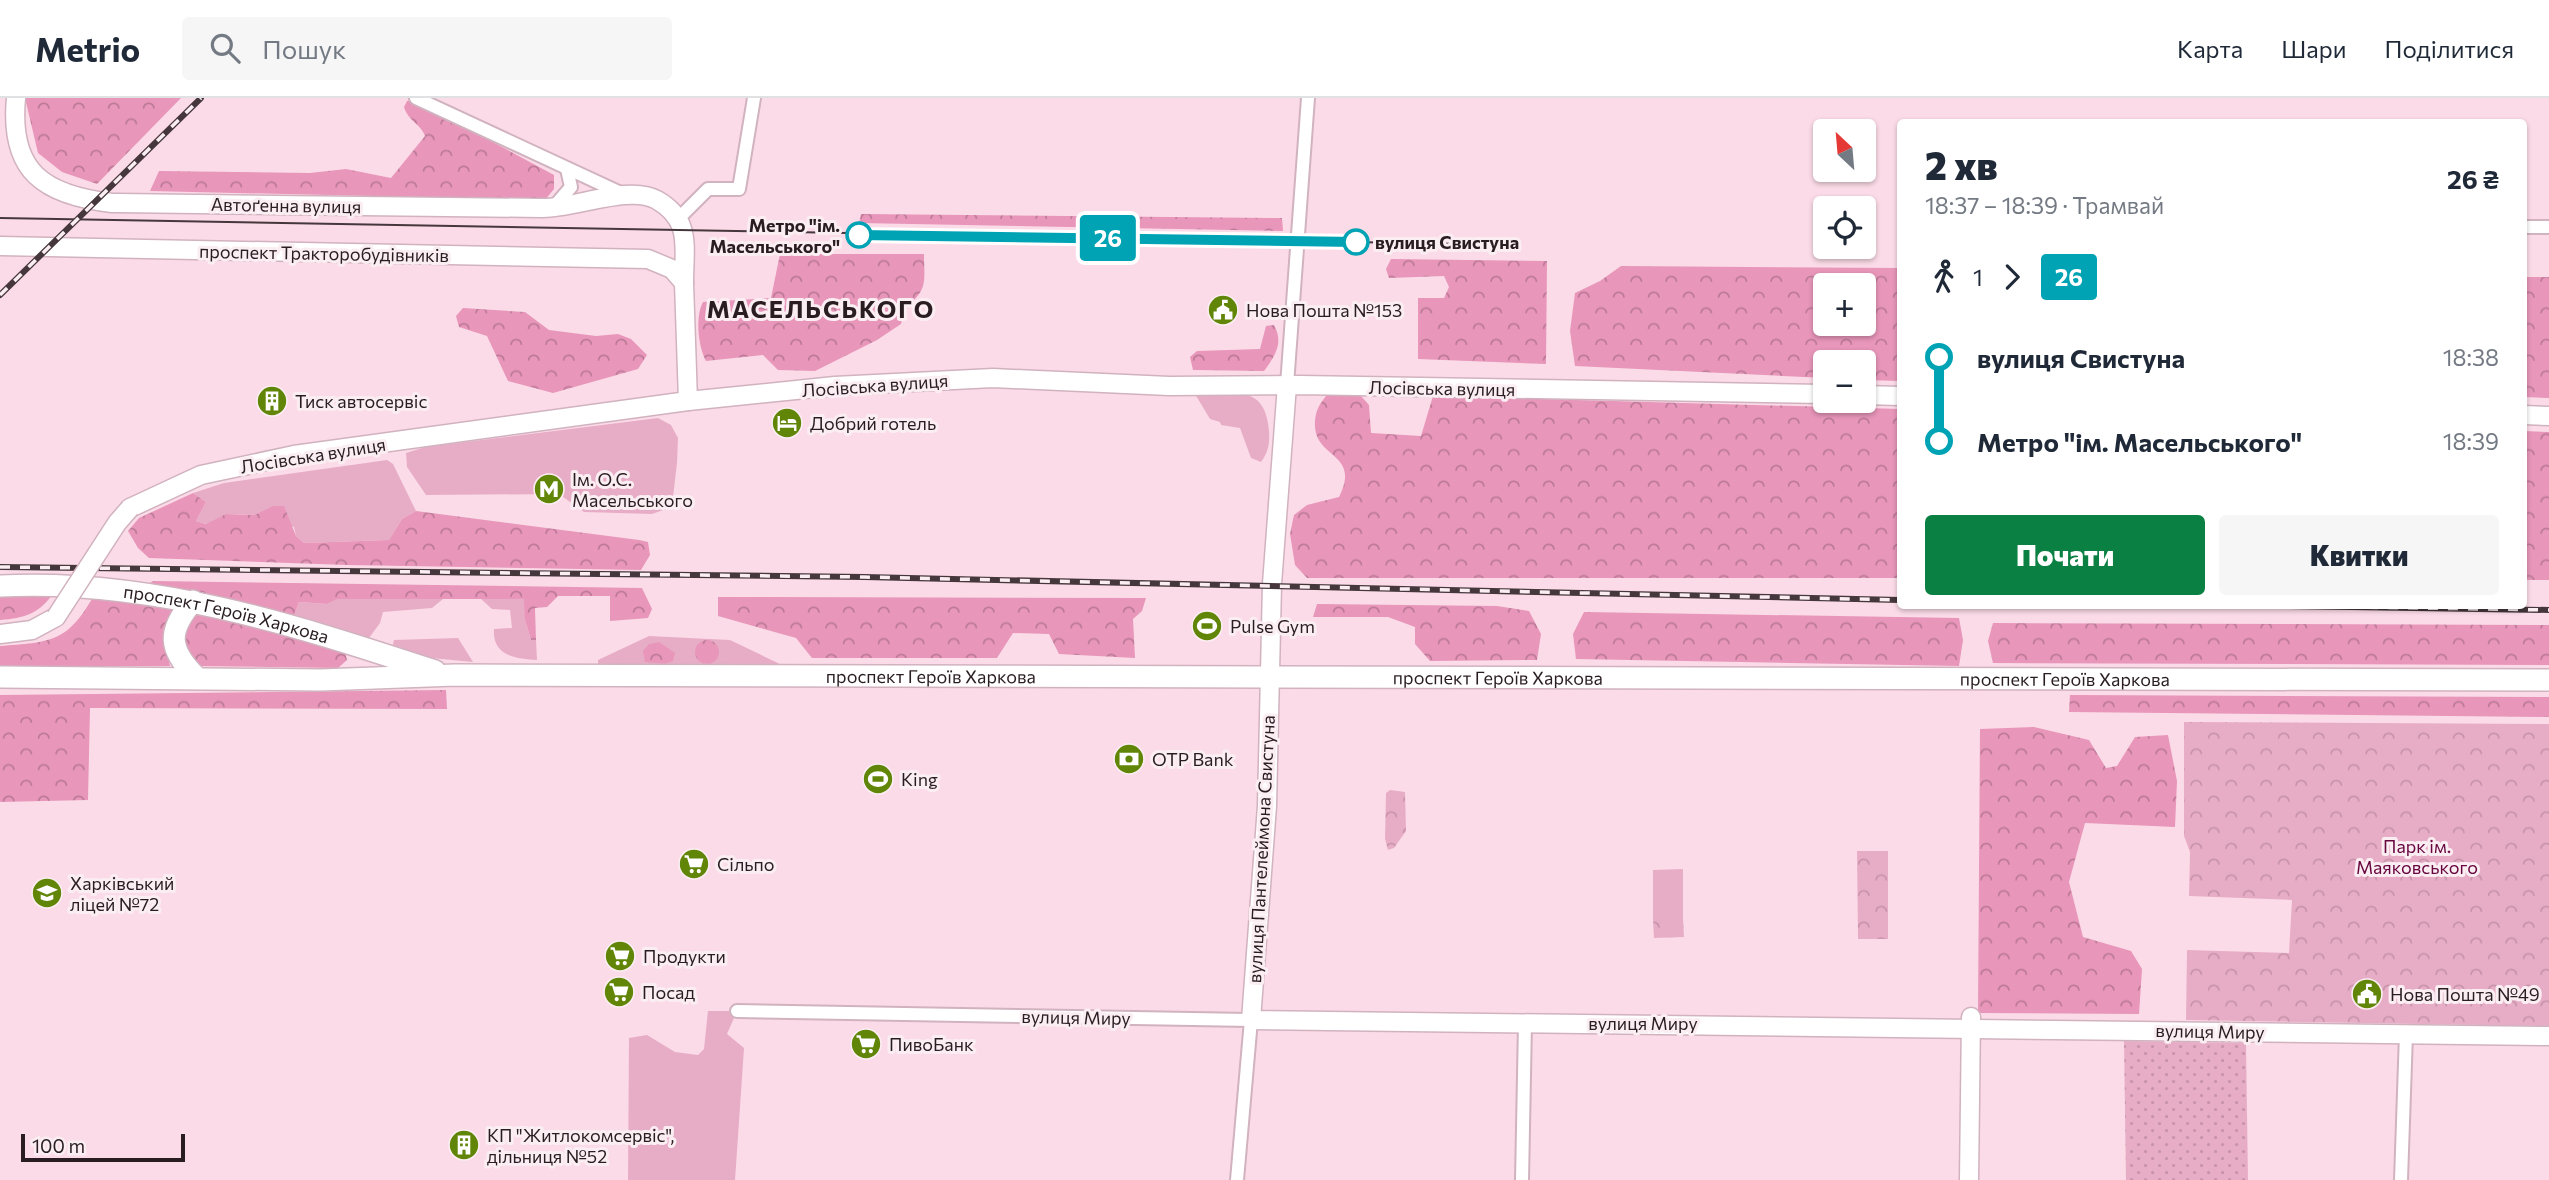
<!DOCTYPE html>
<html lang="uk">
<meta charset="utf-8">
<style>
:root{--surface:#fff;--page:#f6f6f7;--text:#1f2937;--muted:#747a83;--line:#e0e1e3;--accent:#0b8043}
body{margin:0;font-family:Commissioner,sans-serif;background:var(--page);color:var(--text);height:100vh;display:flex;flex-direction:column;font-size:26px;white-space:nowrap}
*{box-sizing:border-box;margin:0}
p{font-size:23px;color:var(--muted)}
.icon{flex:none;width:38px;height:38px;fill:none;stroke:currentColor;stroke-width:2;stroke-linecap:round;stroke-linejoin:round}
.map{position:relative;flex:1;overflow:hidden}
.drawer{position:absolute;left:1897px;top:21px;width:630px;height:490px;display:flex;flex-direction:column;background:var(--surface);border-radius:7px;box-shadow:0 2px 5px #0004}
.drawer>*{flex:none}
.badge{padding:0 14px;border-radius:5px;font-size:24px;line-height:46px}
.needle{width:46px;rotate:334deg}
.controls{position:absolute;left:1813px;top:21px;display:grid;gap:14px}
.controls a{display:grid;place-items:center;width:63px;height:63px;border-radius:7px;background:var(--surface);box-shadow:0 2px 5px #0004;font-size:35px}
.scale{position:absolute;left:21px;bottom:18px;width:164px;box-sizing:border-box;padding-left:7px;border:4px solid #291d22;border-top:0;font-size:19px;line-height:24px;white-space:nowrap;color:#291d22;-webkit-text-stroke:5px #fbeef3;paint-order:stroke}
.map>.badge{position:absolute;translate:-50% -50%;box-shadow:0 0 0 4px #fff}
.legs{display:flex;align-items:center;gap:10px;height:77px;padding:0 28px;font-size:23px}
.legs p{margin-inline-start:auto}
.overview{display:flex;align-items:center;justify-content:space-between;height:119px;padding:0 28px}
h1{font-size:38px;font-weight:800;line-height:52px}
.button{display:flex;gap:14px;margin-top:auto;padding:14px 28px}
.button a{flex:1;height:80px;border-radius:7px;background:var(--accent);color:#fff;font-size:28px;font-weight:800;line-height:80px;text-align:center}
.button a+a{background:var(--page);color:var(--text)}
ul{padding:0 28px;list-style:none}
li{display:flex;align-items:center;gap:24px;height:84px;font-size:26px}
li i{display:grid;place-items:center;width:10px;height:100%;margin:0 9px;background:currentColor}
li i::after{content:'';width:18px;height:18px;margin:-9px;border:5px solid;border-radius:50%;background:var(--surface)}
li p{margin-inline-start:auto}
li:first-child i{background:linear-gradient(#0000 50%,currentColor 0)}
li:last-child i{background:linear-gradient(currentColor 50%,#0000 0)}
header{display:flex;align-items:center;gap:42px;box-sizing:border-box;height:98px;padding:0 35px;background:var(--surface);border-bottom:2px solid var(--line)}
header strong{font-size:33px}
nav{display:flex;gap:38px;margin-inline-start:auto;font-size:24px}
.search{width:490px;height:63px;background:var(--page);display:flex;align-items:center;gap:18px;box-sizing:border-box;padding:0 24px;border-radius:7px;color:var(--muted);font-size:26px}
.map>svg:first-child{display:block}
.grass{fill:#e8adc6}
.forest{fill:url(#forest-crowns);fill-rule:evenodd}
.park{fill:url(#park-crowns)}
.garden{fill:url(#garden-dots)}
.lines{fill:none;stroke-linecap:round;stroke-linejoin:round}
.street-casing{stroke:#d1b2bf;stroke-width:16}
.secondary-casing{stroke:#d1b2bf;stroke-width:21}
.primary-casing{stroke:#d1b2bf;stroke-width:24}
.street{stroke:#fff;stroke-width:12}
.secondary{stroke:#fff;stroke-width:18}
.primary{stroke:#fff;stroke-width:21}
.tram{stroke:#45373c;stroke-width:2}
.rail-casing{stroke:#45373c;stroke-width:6}
.rail{stroke:#fbeef3;stroke-width:3.5;stroke-dasharray:10;stroke-linecap:butt}
.secondary-bridge-casing{stroke:#d1b2bf;stroke-width:21;stroke-linecap:butt}
.secondary-bridge{stroke:#fff;stroke-width:18}
.line-1-casing{stroke:#fff;stroke-width:16}
.line-1{stroke:#00a3b4;stroke-width:10}
.stop-1-dot{fill:#fff;stroke:#00a3b4;stroke-width:3.5}
.labels{text-anchor:middle;dominant-baseline:central;stroke-width:6;stroke-linejoin:round;paint-order:stroke}
.street-label{font-size:18px;fill:#291d22;stroke:#fbeef3}
.stop-label{font-size:18px;font-weight:bold;fill:#291d22;stroke:#fbeef3;text-anchor:end}
.poi-label{font-size:18px;fill:#291d22;stroke:#fbeef3;text-anchor:start}
.park-label{font-size:18px;fill:#67053f;stroke:#fbeef3}
.district-label{font-size:24px;font-weight:bold;letter-spacing:2px;fill:#291d22;stroke:#fbeef3}
</style>
<header>
<strong>Metrio</strong>
<div class="search"><svg class="icon" aria-label="search" viewBox="0 0 24 24"><circle cx="10" cy="10" r="6"/><path d="M15 15l6 6"/></svg>Пошук</div>
<nav><a>Карта</a><a>Шари</a><a>Поділитися</a></nav>
</header>
<div class="map">
<svg width="2549" height="1082" viewBox="0 0 2549 1082">
<defs>
<pattern id="forest-crowns" width="20" height="18" patternUnits="userSpaceOnUse" patternTransform="scale(1.75)"><rect width="20" height="18" fill="#e896ba"/><path d="M2 6a3 3 0 1 1 6 0M12 15a3 3 0 1 1 6 0" fill="none" stroke="#bc7a97"/></pattern>
<pattern id="park-crowns" width="20" height="18" patternUnits="userSpaceOnUse" patternTransform="scale(1.75)"><rect width="20" height="18" fill="#e8adc6"/><path d="M2 6a3 3 0 1 1 6 0M12 15a3 3 0 1 1 6 0" fill="none" stroke="#c794aa"/></pattern>
<pattern id="garden-dots" width="8" height="8" patternUnits="userSpaceOnUse" patternTransform="scale(1.75)"><rect width="8" height="8" fill="#e8adc6"/><path d="M2 2h.1M6 6h.1" fill="none" stroke="#c794aa" stroke-width="1.8" stroke-linecap="round"/></pattern>
</defs>
<rect width="100%" height="100%" fill="#fbdbe7"/>
<g class="grass">
<path d="M1195 296C1234 297 1265 284 1269 333 1270 345 1268 355 1261 364L1251 360 1240 330 1221 327 1220 324 1210 321Z"/>
<path d="M658 320 671 327 678 340 677 365 673 399 666 411 652 416 584 414 559 396 426 397 407 369 406 355 425 349Z"/>
<path d="M387 362 393 366 416 413 402 421 389 442 304 445 296 438 294 429 255 417 235 416H227L207 426 196 423 206 404 193 395 224 385Z"/>
<path d="M336 501H443L432 510 383 514 380 525 366 544 292 524 299 504 327 506Z"/>
<path d="M481 501H525V522L531 542H536L537 562C516 561 492 558 494 531L512 530 510 512 492 511Z"/>
<path d="M649 538 730 542 782 567H598V562Z"/>
<path d="M458 540 473 564 431 560 392 550 394 542Z"/>
<path d="M1683 771V821H1653V772Z"/>
<path d="M708 913H737L727 936 744 950 735 1082H628L629 940 647 937 675 954 698 957 704 951Z"/>
</g>
<g class="forest">
<path d="M25 0H181L97 86 62 74 38 55Z"/>
<path d="M415 2 554 77V91L545 102 150 93 159 73 310 75 346 71 391 80 425 38C421 26 408 23 404 9L407 3Z"/>
<path d="M861 116 1282 120 1283 133 859 125Z"/>
<path d="M780 156H924C924 182 929 194 904 209L901 226 877 242 815 273 778 272 763 257 706 263C698 248 695 219 703 204L771 200Z"/>
<path d="M1391 161 1547 163 1546 266 1418 261V200H1444L1449 189 1444 178 1389 180 1386 171Z"/>
<path d="M1621 168 1900 170V283L1864 282V264H1825V280L1575 268 1570 233 1575 195 1600 183ZM1825 187H1864V226H1825Z"/>
<path d="M2524 179H2549V300L2524 299Z"/>
<path d="M463 210 525 214 549 232 596 238 618 236 631 241 647 257 638 271 553 295 508 283 487 238 459 229 456 218Z"/>
<path d="M1274 227C1284 245 1275 258 1264 273L1193 272 1190 259 1197 253 1260 251 1266 228Z"/>
<path d="M1326 298H1361L1369 307 1371 335 1421 338 1433 298 1900 311V480H1307L1295 467 1290 436 1294 417 1307 407 1339 399C1362 353 1312 362 1315 323 1316 312 1319 307 1326 298Z"/>
<path d="M2524 333 2549 334V482H2524Z"/>
<path d="M193 395 206 404 196 423 206 426 226 416 255 417 273 408H284L296 438 304 445 389 442 402 421 416 413 639 442 648 444 650 457 641 472 347 467 149 460 138 450 128 433 139 420Z"/>
<path d="M153 483 642 490 652 511 648 520 610 523V498H558L547 509 535 510 536 542H531L525 522 524 501H337L327 506 299 504 292 524 153 488 150 485Z"/>
<path d="M53 496C38 516 25 520 0 522V498Z"/>
<path d="M93 499 178 507 167 551 170 568H0V548C50 544 67 545 93 499Z"/>
<path d="M718 499 1146 500 1142 513 1133 521 1135 560 1059 556 1049 536 1013 535 997 560H812L796 540 718 518Z"/>
<path d="M1317 506 1497 508 1529 513 1541 536 1537 562 1430 563 1415 546V529L1388 519H1313Z"/>
<path d="M201 512 345 554 347 562 338 570 195 568 189 563 183 536 193 518Z"/>
<path d="M1584 514 1959 520 1963 542 1959 568 1576 561 1573 536Z"/>
<path d="M1993 525 2549 527V567L1993 565 1988 543Z"/>
<circle cx="707" cy="554" r="12"/>
<path d="M659 544 675 555 673 563 665 566 645 564 643 553 649 546Z"/>
<path d="M446 592 447 611 90 610 88 702 0 704V597Z"/>
<path d="M2070 597 2549 599V619L2069 614Z"/>
<path d="M2034 629 2089 642 2106 670 2117 668 2135 639 2168 637 2177 683 2175 729 2085 725 2069 784 2083 839 2131 853 2142 871 2139 916 1978 915 1980 631Z"/>
</g>
<g class="park">
<path d="M2184 624 2549 626V928L2186 922 2187 852 2289 855 2292 802 2189 798 2190 754 2184 738Z"/>
<path d="M1390 692 1405 694 1406 733 1394 750 1388 752 1385 741 1386 695Z"/>
<path d="M1857 753H1888V841H1858Z"/>
<path d="M1653 821H1683L1684 839 1654 840Z"/>
</g>
<path class="garden" d="M2124 943 2246 945 2248 1082H2126Z"/>
<g class="lines">
<g class="street-casing">
<g id="street">
<path d="M416 0 625 97"/>
<path d="M553 110 571 89 567 71"/>
<path d="M680 119 708 91H739L754 0"/>
<path d="M2524 129H2549"/>
<path d="M1287 287 1308 0"/>
<path d="M737 913 1251 922 1237 1082"/>
<path d="M1522 1082 1525 925"/>
<path d="M2401 1082 2406 936"/>
</g>
</g>
<g class="secondary-casing">
<g id="secondary">
<path d="M16 0C9 74 44 97 112 105 255 107 398 108 542 110 573 111 630 86 657 102 692 122 684 149 684 185"/>
<path d="M0 148 648 161 672 171 684 185 688 303"/>
<path d="M1287 287 1272 486 1267 708 1251 922 2549 938"/>
<path d="M1864 297 1900 298"/>
<path d="M2524 317 2549 318"/>
<path d="M130 410 201 377 294 357 688 303 835 288 993 280 1169 288 1300 287 1825 296"/>
<path d="M0 536 32 532 56 519"/>
<path d="M1969 1082 1971 919"/>
</g>
</g>
<g class="primary-casing">
<g id="primary">
<path id="s1" d="M0 488C150 480 295 527 435 573"/>
<path d="M193 503C167 533 168 551 196 579"/>
<path id="s2" d="M0 579 321 582 455 577 2549 582"/>
</g>
</g>
<use href="#street" class="street"/>
<use href="#secondary" class="secondary"/>
<use href="#primary" class="primary"/>
<path class="tram" d="M0 120 1461 146"/>
<g class="rail-casing">
<g id="rail">
<path d="M0 197 201 0"/>
<path d="M0 469 864 479 1900 502"/>
<path d="M2288 508 2549 512"/>
</g>
</g>
<use href="#rail" class="rail"/>
<g class="secondary-bridge-casing">
<path id="secondary-bridge" d="M56 519 117 425 130 410"/>
</g>
<use href="#secondary-bridge" class="secondary-bridge"/>
</g>
<g class="lines">
<g class="line-1-casing">
<path id="line-1" d="M859 137 1356 144"/>
</g>
<use href="#line-1" class="line-1"/>
</g>
<defs>
<g id="civic-disc" transform="scale(1.575)"><circle r="9.5" fill="#618507" stroke="#fbeef3"/><path d="M-.6-6.5H3V-4.5H.6V-3L4-1V1h2V6H-6V1h2V-1L-.6-3ZM-1.2 2.5V6h2.4V2.5Z" fill="#fff"/></g>
<g id="building-disc" transform="scale(1.575)"><circle r="9.5" fill="#618507" stroke="#fbeef3"/><path d="M-4-6H4V6H1V3H-1V6H-4ZM-2.5-4.3h1.7v1.8h-1.7ZM.8-4.3h1.7v1.8H.8ZM-2.5-1h1.7V.8h-1.7ZM.8-1h1.7V.8H.8Z" fill="#fff"/></g>
<g id="hotel-disc" transform="scale(1.575)"><circle r="9.5" fill="#618507" stroke="#fbeef3"/><path d="M-6-4.5h1.5V1H6V5H4.5V3h-9V5H-6ZM-4 0a1.8 1.8 0 1 1 3.6 0ZM.5 0V-2.5h3Q6-2.5 6 0Z" fill="#fff"/></g>
<g id="metro-disc" transform="scale(1.575)"><circle r="9.5" fill="#618507" stroke="#fbeef3"/><path d="M-5.5 5V-5H-3L0 0L3-5H5.5V5H3V-.5L0 4L-3-.5V5Z" fill="#fff"/></g>
<g id="stadium-disc" transform="scale(1.575)"><circle r="9.5" fill="#618507" stroke="#fbeef3"/><path d="M0-5a6.5 5 0 1 0 0 10a6.5 5 0 1 0 0-10ZM-3.5-1.8h7v3.6h-7Z" fill="#fff"/></g>
<g id="bank-disc" transform="scale(1.575)"><circle r="9.5" fill="#618507" stroke="#fbeef3"/><path d="M-6-4H6V4H-6ZM0-2.3a2.3 2.3 0 1 0 0 4.6a2.3 2.3 0 1 0 0-4.6Z" fill="#fff"/></g>
<g id="supermarket-disc" transform="scale(1.575)"><circle r="9.5" fill="#618507" stroke="#fbeef3"/><path d="M-6-5.5h2.5l.6 2H6L4.5 2H-2.5L-4.4-4H-6ZM-1.5 3.2a1.3 1.3 0 1 0 .1 0ZM3 3.2a1.3 1.3 0 1 0 .1 0Z" fill="#fff"/></g>
<g id="school-disc" transform="scale(1.575)"><circle r="9.5" fill="#618507" stroke="#fbeef3"/><path d="M0-5L7-2L0 1L-7-2ZM-4 1L0 2.5L4 1V4Q0 6-4 4Z" fill="#fff"/></g>
</defs>
<g fill-rule="evenodd">
<use href="#civic-disc" x="1223" y="212"/>
<use href="#building-disc" x="272" y="303"/>
<use href="#hotel-disc" x="787" y="325"/>
<use href="#metro-disc" x="549" y="391"/>
<use href="#stadium-disc" x="1207" y="528"/>
<use href="#bank-disc" x="1129" y="661"/>
<use href="#stadium-disc" x="878" y="681"/>
<use href="#supermarket-disc" x="694" y="766"/>
<use href="#school-disc" x="47" y="795"/>
<use href="#supermarket-disc" x="620" y="858"/>
<use href="#supermarket-disc" x="619" y="894"/>
<use href="#civic-disc" x="2367" y="896"/>
<use href="#supermarket-disc" x="866" y="946"/>
<use href="#building-disc" x="464" y="1047"/>
</g>
<g class="stop-1-dot">
<circle cx="859" cy="137" r="12"/>
<circle cx="1356" cy="144" r="12"/>
</g>
<g class="labels">
<g class="street-label">
<text transform="translate(286 107) rotate(1)">Автоґенна вулиця</text>
<text transform="translate(324 155) rotate(1)">проспект Тракторобудівників</text>
<text transform="translate(875 287) rotate(-4)">Лосівська вулиця</text>
<text transform="translate(1442 290) rotate(1)">Лосівська вулиця</text>
<text transform="translate(313 357) rotate(-9)">Лосівська вулиця</text>
<text stroke="none"><textPath href="#s1" startOffset="229">проспект Героїв Харкова</textPath></text>
<text stroke="none"><textPath href="#s2" startOffset="931">проспект Героїв Харкова</textPath></text>
<text stroke="none"><textPath href="#s2" startOffset="1498">проспект Героїв Харкова</textPath></text>
<text stroke="none"><textPath href="#s2" startOffset="2065">проспект Героїв Харкова</textPath></text>
<text transform="translate(1261 751) rotate(-87)">вулиця Пантелеймона Свистуна</text>
<text transform="translate(1076 919) rotate(1)">вулиця Миру</text>
<text x="1643" y="925">вулиця Миру</text>
<text transform="translate(2210 933) rotate(1)">вулиця Миру</text>
</g>
<g class="stop-label">
<text x="840" y="127">Метро "ім.<tspan x="840" dy="21">Масельського"</tspan></text>
<text x="1375" y="144" text-anchor="start">вулиця Свистуна</text>
</g>
<g class="poi-label">
<text x="1246" y="212">Нова Пошта №153</text>
<text x="295" y="303">Тиск автосервіс</text>
<text x="810" y="325">Добрий готель</text>
<text x="572" y="381">Ім. О.С.<tspan x="572" dy="21">Масельського</tspan></text>
<text x="1230" y="528">Pulse Gym</text>
<text x="1152" y="661">OTP Bank</text>
<text x="901" y="681">King</text>
<text x="717" y="766">Сільпо</text>
<text x="70" y="785">Харківський<tspan x="70" dy="21">ліцей №72</tspan></text>
<text x="643" y="858">Продукти</text>
<text x="642" y="894">Посад</text>
<text x="2390" y="896">Нова Пошта №49</text>
<text x="889" y="946">ПивоБанк</text>
<text x="487" y="1037">КП "Житлокомсервіс",<tspan x="487" dy="21">дільниця №52</tspan></text>
</g>
<g class="park-label">
<text x="2417" y="748">Парк ім.<tspan x="2417" dy="21">Маяковського</tspan></text>
</g>
<g class="district-label">
<text x="821" y="210">МАСЕЛЬСЬКОГО</text>
</g>
</g>
</svg>
<div class="controls">
<a><svg class="needle" viewBox="-14 -14 28 28"><path d="M0-13l5 13h-10z" fill="#e53935"/><path d="M0 13l5-13h-10z" fill="#747a83"/></svg></a>
<a><svg class="icon" aria-label="locate" viewBox="0 0 24 24"><circle cx="12" cy="12" r="6"/><path d="M12 2v4M12 18v4M2 12h4M18 12h4"/></svg></a>
<a>+</a>
<a>−</a>
</div>
<div class="scale">100 m</div>
<b class="badge" style="left:1108px;top:140px;background:#00a3b4;color:#fff">26</b>
<section class="drawer">
<div class="overview"><div><h1>2 хв</h1><p>18:37 – 18:39 · Трамвай</p></div><b>26 ₴</b></div>
<div class="legs"><svg class="icon" aria-label="walk" viewBox="0 0 24 24"><circle cx="13" cy="4" r="2"/><path d="M13 8l-2 6 4 7M11 14l-3 7M7 12l3-4h3l4 4"/></svg>1<svg class="icon" aria-label="forward" viewBox="0 0 24 24"><path d="M9 5l7 7-7 7"/></svg><b class="badge" style="background:#00a3b4;color:#fff">26</b></div>
<ul>
<li><i style="color:#00a3b4"></i><b>вулиця Свистуна</b><p>18:38</p></li>
<li><i style="color:#00a3b4"></i><b>Метро &quot;ім. Масельського&quot;</b><p>18:39</p></li>
</ul>
<div class="button"><a>Почати</a><a>Квитки</a></div>
</section>
</div>
